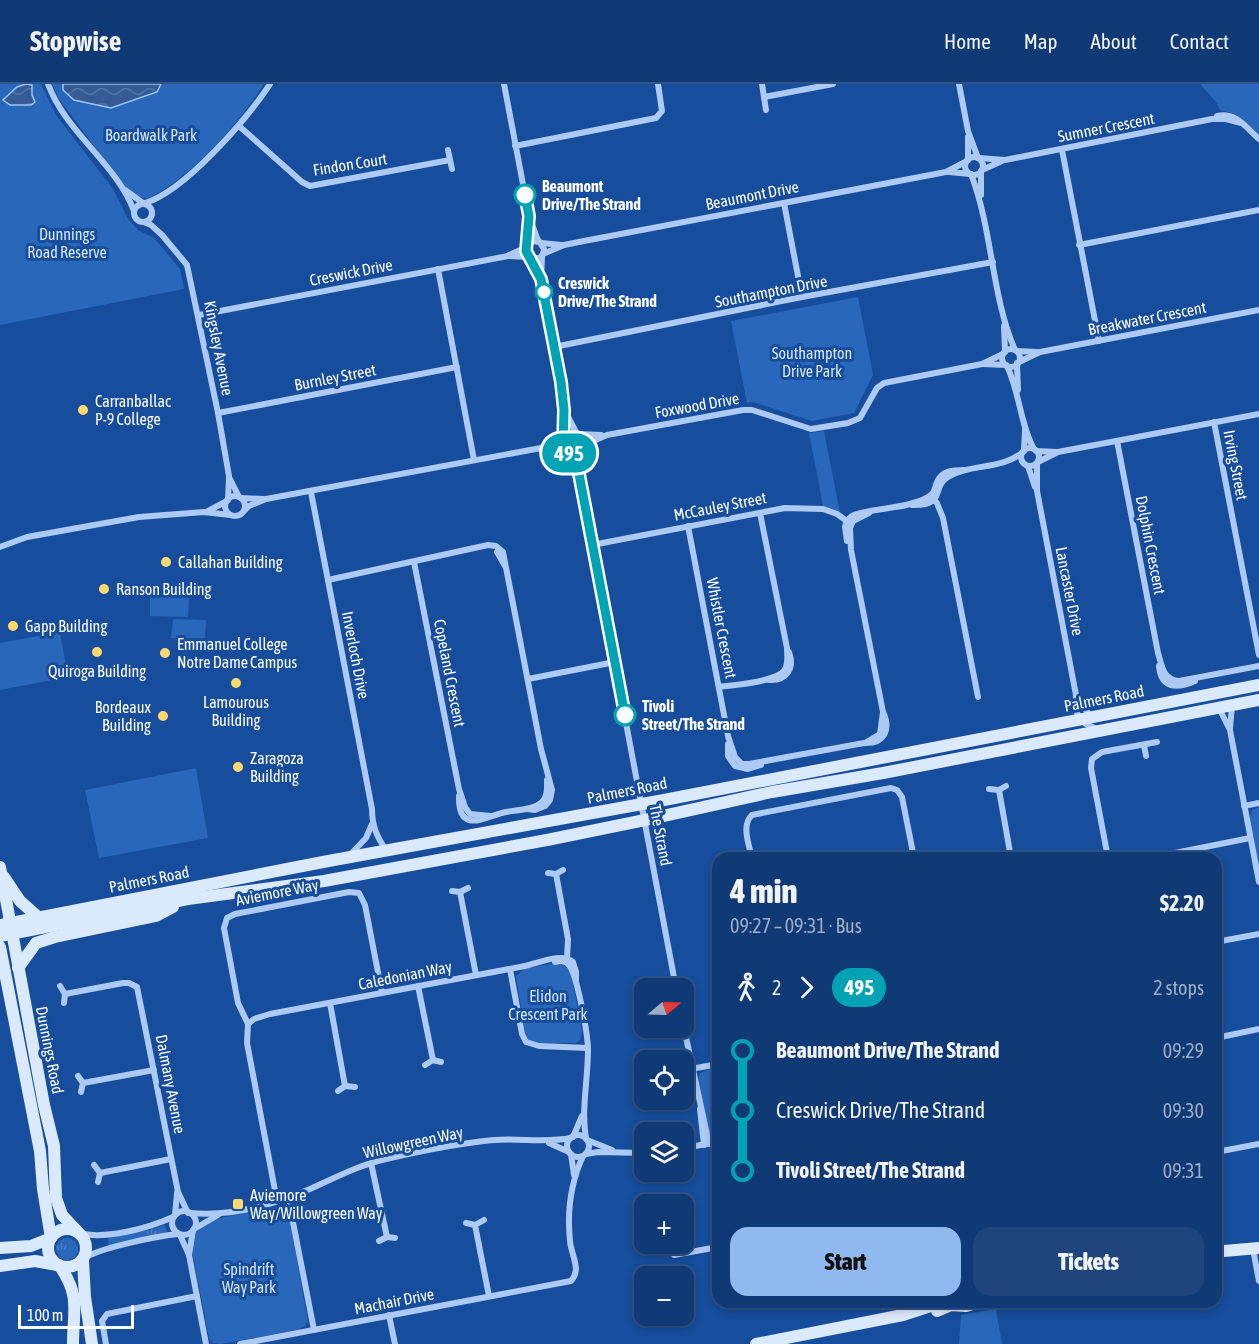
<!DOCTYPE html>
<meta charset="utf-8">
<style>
:root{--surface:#103a75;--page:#1e457d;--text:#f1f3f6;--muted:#9cadc5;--line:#305487;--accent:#90b9f0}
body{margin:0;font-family:"Asap Condensed",sans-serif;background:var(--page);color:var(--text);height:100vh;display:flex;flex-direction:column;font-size:22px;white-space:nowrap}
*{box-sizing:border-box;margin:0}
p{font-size:20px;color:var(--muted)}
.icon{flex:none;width:33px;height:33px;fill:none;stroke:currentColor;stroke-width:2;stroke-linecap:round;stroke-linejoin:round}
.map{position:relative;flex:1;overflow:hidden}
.panel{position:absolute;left:712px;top:768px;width:510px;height:456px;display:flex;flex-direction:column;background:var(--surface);border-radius:18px;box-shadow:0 3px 9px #0003,0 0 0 2px var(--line)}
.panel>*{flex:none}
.badge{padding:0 12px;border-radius:20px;font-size:21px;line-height:39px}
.needle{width:39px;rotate:71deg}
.tools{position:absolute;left:634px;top:894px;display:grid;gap:12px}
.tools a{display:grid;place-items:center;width:60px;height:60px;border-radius:12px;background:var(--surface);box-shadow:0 3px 9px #0003,0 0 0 2px var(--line);font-size:30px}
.scale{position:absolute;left:18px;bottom:15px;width:116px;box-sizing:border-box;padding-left:6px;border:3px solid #fff;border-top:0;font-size:16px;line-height:21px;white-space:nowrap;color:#fff;-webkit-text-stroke:4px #164d9c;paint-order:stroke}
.map>.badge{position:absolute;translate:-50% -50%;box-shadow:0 0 0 3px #fff}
.legs{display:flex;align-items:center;gap:9px;height:66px;padding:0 18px;font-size:20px}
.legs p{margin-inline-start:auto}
.headline{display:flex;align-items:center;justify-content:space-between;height:102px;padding:0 18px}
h1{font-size:33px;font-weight:800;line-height:45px}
.cta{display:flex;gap:12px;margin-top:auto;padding:12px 18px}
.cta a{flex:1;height:69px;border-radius:18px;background:var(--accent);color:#111;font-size:24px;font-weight:800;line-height:69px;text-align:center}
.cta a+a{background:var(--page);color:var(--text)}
ul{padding:0 18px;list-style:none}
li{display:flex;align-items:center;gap:21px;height:60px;font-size:22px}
li i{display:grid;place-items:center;width:9px;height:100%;margin:0 8px;background:currentColor}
li i::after{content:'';width:15px;height:15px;margin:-8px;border:4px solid;border-radius:50%;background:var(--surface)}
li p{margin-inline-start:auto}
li:first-child i{background:linear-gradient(#0000 50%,currentColor 0)}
li:last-child i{background:linear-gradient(currentColor 50%,#0000 0)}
header{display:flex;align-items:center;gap:36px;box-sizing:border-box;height:84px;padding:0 30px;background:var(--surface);border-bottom:2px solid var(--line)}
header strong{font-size:28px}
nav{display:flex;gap:33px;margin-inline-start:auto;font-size:21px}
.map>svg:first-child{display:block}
.grass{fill:url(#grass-tufts)}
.park{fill:#2967ba}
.water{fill:url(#water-waves);stroke:#9ec5f5;stroke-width:1.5}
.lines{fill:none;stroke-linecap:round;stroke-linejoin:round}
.street{stroke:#accaf3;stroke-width:6}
.secondary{stroke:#dbe9fc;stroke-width:12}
.line-1-casing{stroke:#fff;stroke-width:14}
.line-1{stroke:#00a3b4;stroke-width:9}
.stop-1-dot{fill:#fff;stroke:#00a3b4;stroke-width:3}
.poi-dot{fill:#ffd86e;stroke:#164d9c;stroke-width:2}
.labels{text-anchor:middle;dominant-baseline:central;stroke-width:6;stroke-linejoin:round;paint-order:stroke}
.street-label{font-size:16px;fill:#fff;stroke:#164d9c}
.park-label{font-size:16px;fill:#d4e6fd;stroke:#164d9c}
.stop-label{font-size:16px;font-weight:bold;fill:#fff;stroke:#164d9c;text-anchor:start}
.poi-label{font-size:16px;fill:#fff;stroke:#164d9c;text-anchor:start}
</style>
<header>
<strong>Stopwise</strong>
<nav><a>Home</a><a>Map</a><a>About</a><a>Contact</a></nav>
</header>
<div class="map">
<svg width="1259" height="1260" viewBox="0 0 1259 1260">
<defs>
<pattern id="grass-tufts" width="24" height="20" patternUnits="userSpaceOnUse" patternTransform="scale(1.5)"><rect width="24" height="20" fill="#2967ba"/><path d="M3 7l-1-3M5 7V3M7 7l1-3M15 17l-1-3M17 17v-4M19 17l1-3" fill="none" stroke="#497ec4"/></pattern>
<pattern id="water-waves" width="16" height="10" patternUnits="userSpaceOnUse" patternTransform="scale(1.5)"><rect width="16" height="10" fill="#345b95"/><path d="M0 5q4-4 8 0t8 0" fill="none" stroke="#5274a5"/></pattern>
</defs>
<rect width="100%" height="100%" fill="#164d9c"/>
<g class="grass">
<path d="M165 1141 167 1148 109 1162 108 1152 149 1146Z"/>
<circle cx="67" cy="1165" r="11"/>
</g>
<g class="park">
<path d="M0 0H41L56 31 113 105 128 135 138 146 154 154 180 185 184 205 0 241Z"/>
<path d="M52 0H264C236 43 193 92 147 115L134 111 127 106 59 15Z"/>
<path d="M1200 0H1259V51L1235 30 1220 26 1216 18Z"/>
<path d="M858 213 873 291 854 329 812 337 753 318 747 319 731 237Z"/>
<path d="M824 347 840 429 823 422 809 349Z"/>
<path d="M150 512 189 514 188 533 150 532Z"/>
<path d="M173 535 206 536 205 555 171 554Z"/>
<path d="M60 548 68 593 0 606V559Z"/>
<path d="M196 684 208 754 99 774 85 706Z"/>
<path d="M1259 723V783L1249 736 1252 726Z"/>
<path d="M555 879 563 880 571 889 582 947 580 956 576 959H536L529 957 525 949 516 892 524 885Z"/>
<path d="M718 982V1054C712 1054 710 1051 708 1045L698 996 700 989Z"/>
<path d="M276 1122 284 1123 289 1132 308 1238 305 1242 296 1246 221 1260 213 1259 209 1254 193 1172 192 1162 196 1149 200 1144 216 1135Z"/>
<path d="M996 1225 1002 1260H959L961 1231Z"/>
</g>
<g class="water">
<path d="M26 0 32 1V11L35 18 31 21H10L3 16 17 3Z"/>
<path d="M63 0H161L157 8 111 24 74 16 63 6Z"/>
</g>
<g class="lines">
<g class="street">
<path d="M48 0C66 49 116 79 134 127"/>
<path d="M504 0 529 132 537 154 544 165 543 170 540 174H531L526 167 528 161 533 157 539 158"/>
<path d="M762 0 766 26"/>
<path d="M959 0 968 47 978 74"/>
<path d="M764 13 833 0"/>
<path d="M1217 32C1237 28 1245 43 1259 55"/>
<path d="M239 42 302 98 310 102 450 76"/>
<path d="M515 62 656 34 662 27 658 0"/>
<path d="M448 66 452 85"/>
<path d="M1062 66 1099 257"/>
<circle cx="974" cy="82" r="9"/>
<path d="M979 74 1005 76 1212 35H1226L1241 39"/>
<path d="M968 76V53"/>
<path d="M982 86 1002 77"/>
<path d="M949 88 970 90"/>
<path d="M971 90C993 147 991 211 1015 266"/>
<path d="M125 106 143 119"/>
<path d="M981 111V87"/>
<path d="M145 119C185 107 247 35 270 0"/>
<path d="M784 119 802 213"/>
<circle cx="143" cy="129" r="9"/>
<path d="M144 138 151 141 162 151 187 181 218 329 229 392 228 416"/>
<path d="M541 159 562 161"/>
<path d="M528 161 529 136"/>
<path d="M1079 161 1259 126"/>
<path d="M543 170 564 161 584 157 946 88 967 77"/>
<path d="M509 171 527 163"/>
<path d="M542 173 541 195 561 298 564 326V354"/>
<path d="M531 174 541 195"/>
<path d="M438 185 474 376"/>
<path d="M199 231 508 172 529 173"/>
<path d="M1004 242 1005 268"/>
<path d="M554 263 802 213 993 178"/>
<circle cx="1011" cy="274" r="9"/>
<path d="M1017 267 1037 268"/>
<path d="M1019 278 1040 268 1259 226"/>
<path d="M1017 279 1018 306"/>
<path d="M982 280 1006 281"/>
<path d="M1007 282C1020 309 1020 340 1034 365"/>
<path d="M218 329 457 283"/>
<path d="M566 329 577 350"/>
<path d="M1214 338 1259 571"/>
<circle cx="573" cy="359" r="10"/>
<path d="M578 350 601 351"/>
<path d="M1117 357 1158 569C1162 582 1163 596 1179 597L1259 582"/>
<path d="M582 362 607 351 743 326H752L811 345 848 339 860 334 877 304 884 299 982 280 1003 270"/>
<circle cx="1030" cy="373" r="9"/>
<path d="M545 365 567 366"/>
<path d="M567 367 579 390 676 904"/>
<path d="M1024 367 1025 346"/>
<path d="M1036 367 1056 368"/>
<path d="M1038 378 1058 368 1259 330"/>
<path d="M1037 380V407L1076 611C1075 632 1078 639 1098 645"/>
<path d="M1028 382 1035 403"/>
<path d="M579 386 581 364"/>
<path d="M230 395 239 413"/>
<path d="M311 408 372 725C372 742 377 753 386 766"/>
<path d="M930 412 937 419 943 434 978 613"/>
<circle cx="235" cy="422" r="10"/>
<path d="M241 414 263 415"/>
<path d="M912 421C947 422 931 403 948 393 972 379 1002 386 1023 368"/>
<path d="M208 427 227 417"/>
<path d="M244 427 249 422 266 415 541 364 563 356"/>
<path d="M688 442 728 652 735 673 742 680H749L864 659C885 660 891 645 883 628L851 466 850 444 853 437 869 429"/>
<path d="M847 457 845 443C846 438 848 435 852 432 858 427 895 424 906 421 914 419 927 416 932 410 935 407 935 402 937 398 942 386 953 386 965 386"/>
<path d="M592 461 785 424 823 425 837 430 851 440"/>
<path d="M0 463 27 453 139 433 204 428 230 431"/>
<path d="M497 468 505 482"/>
<path d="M414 478 459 705 465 723 470 730 491 732"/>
<path d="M328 496 488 461 496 462 503 468 541 665 552 706 550 716 545 722 535 726 527 725"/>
<path d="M1159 582C1161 605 1177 605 1195 597"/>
<path d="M528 595 615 578"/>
<path d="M769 596C787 597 795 584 789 568"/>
<path d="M719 603C734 601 775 598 784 587 789 581 787 571 787 564L760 429"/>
<path d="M1076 612 1091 633"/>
<path d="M1219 624 1230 646 1259 798"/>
<path d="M1230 645 1232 621"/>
<path d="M865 659 880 650 883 628"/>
<path d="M728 660V672L735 682 748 685 761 681"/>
<path d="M1144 661 1146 672"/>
<path d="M989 705 999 706 1006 702"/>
<path d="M999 706 1011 774"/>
<path d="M459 712C458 752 486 732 506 728 517 726 533 726 542 718 548 712 547 703 547 696"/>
<path d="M1244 722 1259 719"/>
<path d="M350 771 366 754 372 740"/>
<path d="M752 774C749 761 741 741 752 731L891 704 897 706 902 713 914 774"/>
<path d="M1108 774 1091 684 1092 675 1102 668 1157 658"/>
<path d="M1150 774 1250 754"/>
<path d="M548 789 556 790 563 786"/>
<path d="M556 790 568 855 567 875"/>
<path d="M452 807 460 808 468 804"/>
<path d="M460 808 476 891"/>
<path d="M1216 858 1259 850"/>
<path d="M555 878C560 877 564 876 568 880 577 888 588 952 588 966 588 996 581 1025 586 1055"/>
<path d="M510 885 522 950 526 958 539 962 588 964"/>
<path d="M60 902 65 910 64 919"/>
<path d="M418 902 433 976"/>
<path d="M65 910 123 899H129L137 903 178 1108 188 1129"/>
<path d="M330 919 345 1002"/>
<path d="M248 940 254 935 270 930 525 882C539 879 562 868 573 878L576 888V897"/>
<path d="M248 940 238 919 224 844 227 834 235 830 349 808 359 809 365 821 382 909"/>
<path d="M248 940 247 959 277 1117"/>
<path d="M684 944 709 1060"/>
<path d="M1216 954 1259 945"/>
<path d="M425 981 433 976 441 978"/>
<path d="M691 985 718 980"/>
<path d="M78 992 83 999 81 1008"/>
<path d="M83 999 154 986"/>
<path d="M338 1007 345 1002 355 1003"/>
<path d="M700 1025 704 1061"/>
<circle cx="578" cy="1062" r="11"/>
<path d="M573 1053 582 1032"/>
<path d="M587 1056 612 1066"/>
<path d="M549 1059 569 1068"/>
<path d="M684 1064 718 1058"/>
<path d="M1216 1068 1259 1060"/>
<path d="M571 1070 574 1091"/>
<path d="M586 1070 598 1068 645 1069"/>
<path d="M371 1079 387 1153"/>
<path d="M94 1081 100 1089 98 1098"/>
<path d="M100 1089 171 1075"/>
<path d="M287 1114 292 1133 314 1246"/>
<circle cx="184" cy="1139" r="12"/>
<path d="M190 1129C230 1133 273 1121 310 1105 335 1094 359 1081 386 1075 421 1067 458 1059 494 1056 520 1054 545 1059 571 1054"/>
<path d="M175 1131 177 1109"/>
<path d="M466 1139 475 1141 484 1136"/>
<path d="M475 1141 489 1212"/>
<path d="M194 1145 218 1131"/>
<path d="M193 1146 189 1171 206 1260"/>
<path d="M79 1149C105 1156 149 1144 173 1133"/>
<path d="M180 1151 189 1171"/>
<path d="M379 1157 387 1153 395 1154"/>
<path d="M1253 1165 1259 1197"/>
<path d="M674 1171 718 1163"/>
<path d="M83 1175C98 1164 158 1152 178 1150"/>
<path d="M389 1231 395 1260"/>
<path d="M106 1260 102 1237 107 1230 197 1212"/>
<path d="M240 1260 571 1197C582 1185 571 1171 570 1157 567 1128 571 1098 583 1072"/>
</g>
<g class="secondary">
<path d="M0 783 44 1021 54 1062 56 1114 62 1131 78 1148"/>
<path d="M4 793 20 817 38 833"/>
<path d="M0 841 323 778 664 716 1259 601"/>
<path d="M0 852 188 815 324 797 547 756 645 736 772 708 883 689 1259 616"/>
<path d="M0 863 40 1067 43 1105 51 1154"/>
<path d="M18 884 36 859 55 853 156 832 173 823"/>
<circle cx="67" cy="1164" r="19"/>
<path d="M0 1164 31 1162 51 1154"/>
<path d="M1216 1165 1224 1167 1259 1164"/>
<path d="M83 1176 85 1213 92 1260"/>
<path d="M59 1181C81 1212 73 1226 73 1260"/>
<path d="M0 1182 35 1177 57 1181"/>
<path d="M937 1227 951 1221 966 1222 978 1218"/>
<path d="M756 1260 903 1231 943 1218"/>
</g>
</g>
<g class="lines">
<g class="line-1-casing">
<path id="line-1" d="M525 111 529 132 526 167 541 195 561 298 564 326 563 362 573 374 579 390 625 631"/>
</g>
<use href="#line-1" class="line-1"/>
</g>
<g class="stop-1-dot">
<circle cx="525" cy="111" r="10"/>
<circle cx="544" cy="208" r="8"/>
<circle cx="625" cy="631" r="10"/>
</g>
<g class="poi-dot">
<circle cx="83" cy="326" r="6"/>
<circle cx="166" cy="478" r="6"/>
<circle cx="104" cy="505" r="6"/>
<circle cx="13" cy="542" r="6"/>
<circle cx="97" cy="568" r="6"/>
<circle cx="165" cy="569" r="6"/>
<circle cx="236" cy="599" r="6"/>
<circle cx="163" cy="632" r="6"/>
<circle cx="238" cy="683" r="6"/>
<rect x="232" y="1114" width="12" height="12" rx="3"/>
</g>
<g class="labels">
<g class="street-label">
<text transform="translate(1106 43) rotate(-11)">Sumner Crescent</text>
<text transform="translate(350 80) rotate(-9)">Findon Court</text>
<text transform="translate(752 111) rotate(-11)">Beaumont Drive</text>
<text transform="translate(351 188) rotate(-11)">Creswick Drive</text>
<text transform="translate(771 207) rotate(-11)">Southampton Drive</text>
<text transform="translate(1147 234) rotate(-11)">Breakwater Crescent</text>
<text transform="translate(219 264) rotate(79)">Kingsley Avenue</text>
<text transform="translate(335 293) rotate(-11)">Burnley Street</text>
<text transform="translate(697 321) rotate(-10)">Foxwood Drive</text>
<text transform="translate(1236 381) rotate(79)">Irving Street</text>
<text transform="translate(720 422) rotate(-11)">McCauley Street</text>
<text transform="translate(1151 461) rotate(79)">Dolphin Crescent</text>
<text transform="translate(1070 507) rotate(79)">Lancaster Drive</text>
<text transform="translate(722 544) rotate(79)">Whistler Crescent</text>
<text transform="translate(356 571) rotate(79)">Inverloch Drive</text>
<text transform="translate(450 589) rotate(79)">Copeland Crescent</text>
<text transform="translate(1104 614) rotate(-11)">Palmers Road</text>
<text transform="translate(627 706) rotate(-11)">Palmers Road</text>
<text transform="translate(661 751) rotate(79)">The Strand</text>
<text transform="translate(149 795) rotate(-11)">Palmers Road</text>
<text transform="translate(277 808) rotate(-11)">Aviemore Way</text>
<text transform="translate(405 891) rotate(-11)">Caledonian Way</text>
<text transform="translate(50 966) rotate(79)">Dunnings Road</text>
<text transform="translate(171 1000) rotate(79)">Dalmany Avenue</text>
<text transform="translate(413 1058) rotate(-12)">Willowgreen Way</text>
<text transform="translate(394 1217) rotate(-11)">Machair Drive</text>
</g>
<g class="park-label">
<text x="151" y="51">Boardwalk Park</text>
<text x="67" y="150">Dunnings<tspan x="67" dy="18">Road Reserve</tspan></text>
<text x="812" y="269">Southampton<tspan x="812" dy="18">Drive Park</tspan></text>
<text x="548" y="912">Elidon<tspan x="548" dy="18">Crescent Park</tspan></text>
<text x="249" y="1185">Spindrift<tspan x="249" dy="18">Way Park</tspan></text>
</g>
<g class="stop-label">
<text x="542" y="102">Beaumont<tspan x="542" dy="18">Drive/The Strand</tspan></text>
<text x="558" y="199">Creswick<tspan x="558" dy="18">Drive/The Strand</tspan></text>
<text x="642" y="622">Tivoli<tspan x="642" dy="18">Street/The Strand</tspan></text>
</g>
<g class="poi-label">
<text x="95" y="317">Carranballac<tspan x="95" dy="18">P-9 College</tspan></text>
<text x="178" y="478">Callahan Building</text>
<text x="116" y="505">Ranson Building</text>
<text x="25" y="542">Gapp Building</text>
<text x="177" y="560">Emmanuel College<tspan x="177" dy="18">Notre Dame Campus</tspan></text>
<text x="97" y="587" text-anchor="middle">Quiroga Building</text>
<text x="236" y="618" text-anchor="middle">Lamourous<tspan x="236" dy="18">Building</tspan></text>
<text x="151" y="623" text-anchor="end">Bordeaux<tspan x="151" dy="18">Building</tspan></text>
<text x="250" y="674">Zaragoza<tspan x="250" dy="18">Building</tspan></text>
<text x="250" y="1111">Aviemore<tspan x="250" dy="18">Way/Willowgreen Way</tspan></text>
</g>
</g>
</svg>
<div class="tools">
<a><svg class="needle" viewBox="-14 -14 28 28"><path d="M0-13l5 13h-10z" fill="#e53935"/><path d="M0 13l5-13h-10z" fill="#9cadc5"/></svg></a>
<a><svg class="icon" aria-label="locate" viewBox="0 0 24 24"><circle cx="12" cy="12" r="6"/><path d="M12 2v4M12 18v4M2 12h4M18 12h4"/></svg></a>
<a><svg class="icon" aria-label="layers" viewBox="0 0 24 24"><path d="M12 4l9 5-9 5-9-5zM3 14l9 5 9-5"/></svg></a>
<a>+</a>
<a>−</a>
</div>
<div class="scale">100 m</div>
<b class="badge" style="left:569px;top:369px;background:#00a3b4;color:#fff">495</b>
<section class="panel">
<div class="headline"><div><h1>4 min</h1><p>09:27 – 09:31 · Bus</p></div><b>$2.20</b></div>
<div class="legs"><svg class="icon" aria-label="walk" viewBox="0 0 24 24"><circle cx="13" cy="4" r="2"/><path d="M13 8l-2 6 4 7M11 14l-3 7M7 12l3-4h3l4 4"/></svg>2<svg class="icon" aria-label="forward" viewBox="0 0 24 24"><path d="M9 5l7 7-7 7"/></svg><b class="badge" style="background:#00a3b4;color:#fff">495</b><p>2 stops</p></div>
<ul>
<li><i style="color:#00a3b4"></i><b>Beaumont Drive/The Strand</b><p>09:29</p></li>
<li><i style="color:#00a3b4"></i><span>Creswick Drive/The Strand</span><p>09:30</p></li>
<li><i style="color:#00a3b4"></i><b>Tivoli Street/The Strand</b><p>09:31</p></li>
</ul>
<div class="cta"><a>Start</a><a>Tickets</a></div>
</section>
</div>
